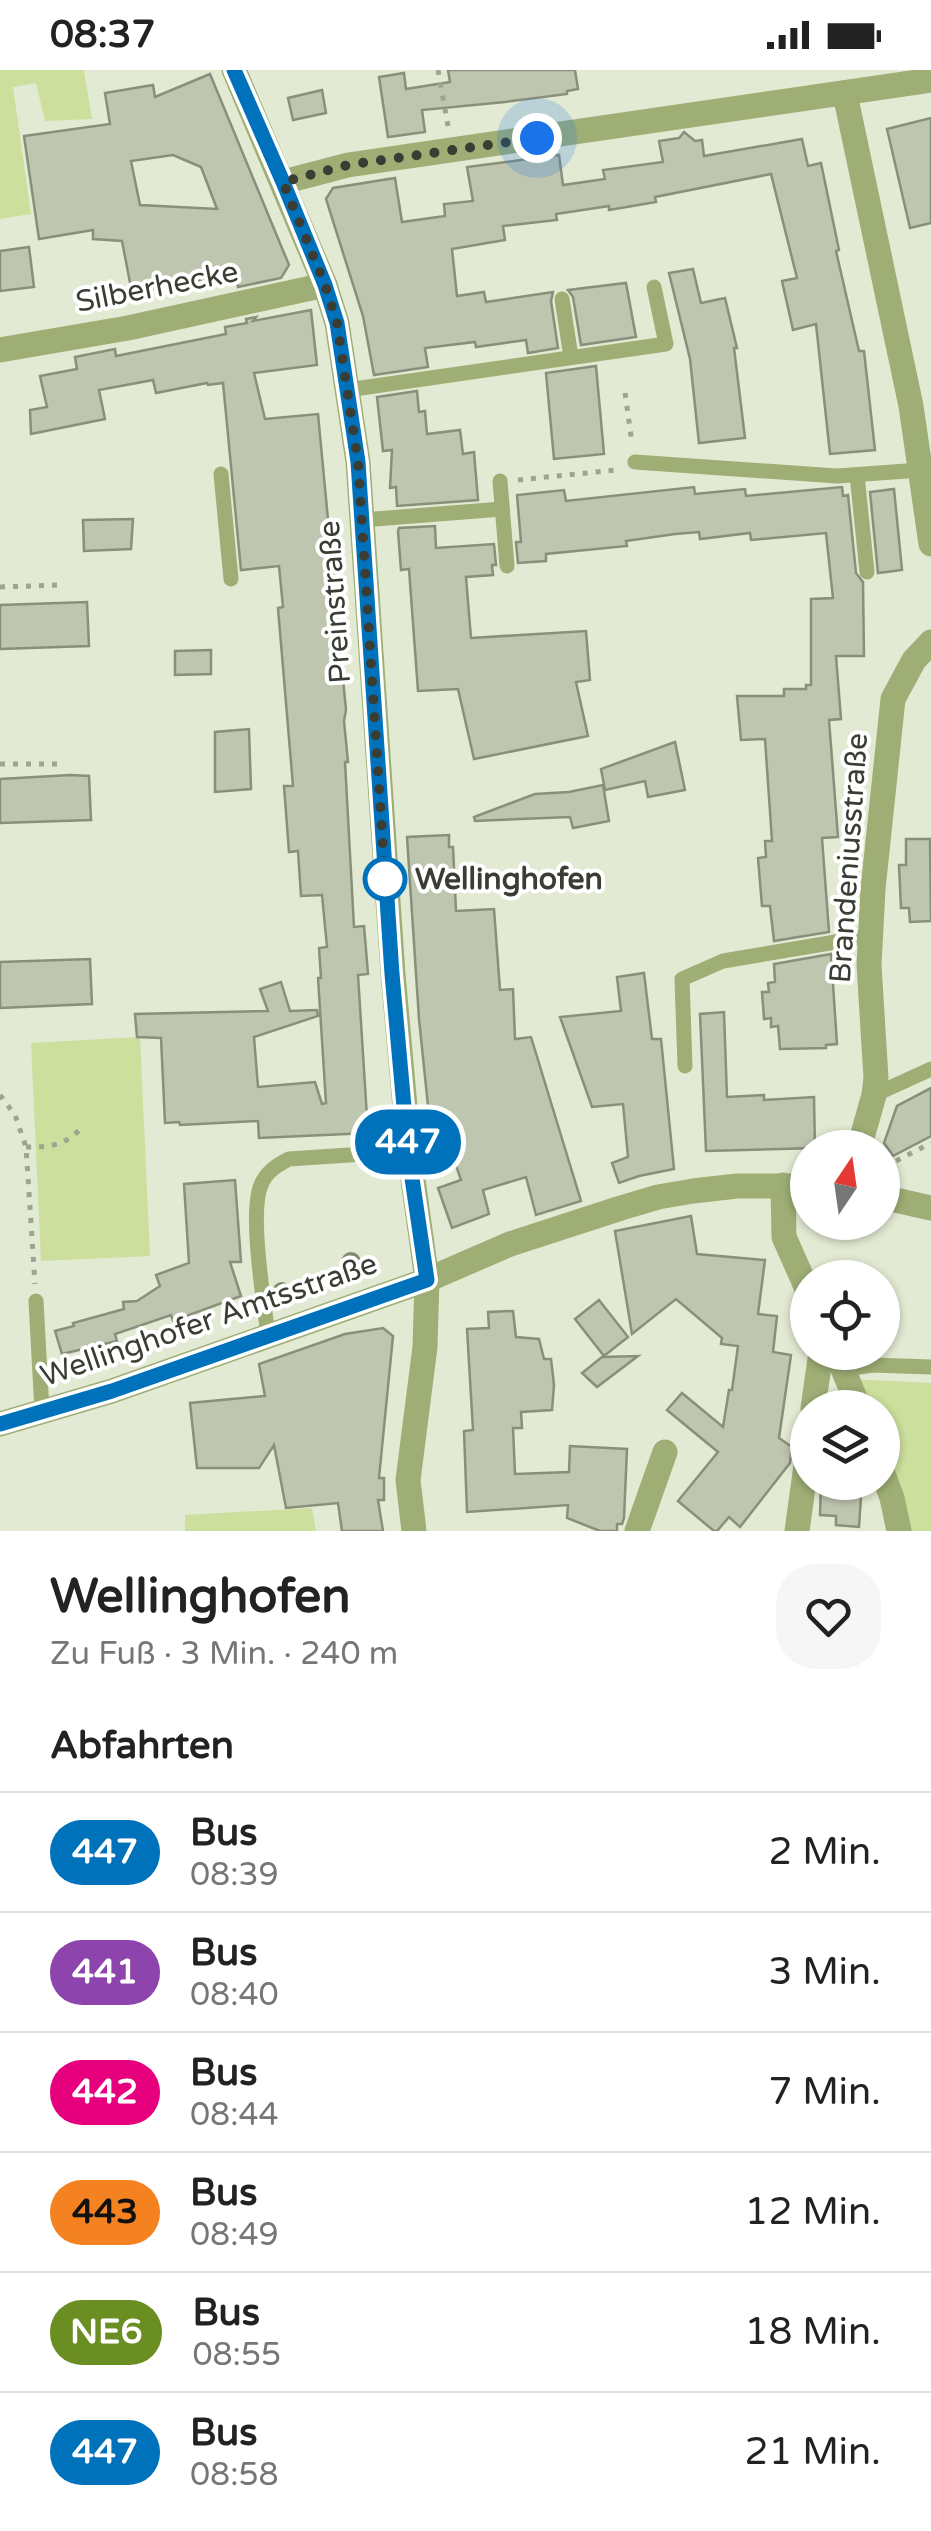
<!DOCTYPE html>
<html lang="de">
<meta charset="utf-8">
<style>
:root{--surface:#fff;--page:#f6f6f6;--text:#222;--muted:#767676;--line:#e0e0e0}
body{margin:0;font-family:"Varela Round",sans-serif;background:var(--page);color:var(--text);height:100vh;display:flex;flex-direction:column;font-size:38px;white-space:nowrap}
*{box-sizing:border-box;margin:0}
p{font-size:32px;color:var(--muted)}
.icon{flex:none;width:55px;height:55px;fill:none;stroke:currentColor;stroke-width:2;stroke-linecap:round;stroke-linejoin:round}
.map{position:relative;height:1461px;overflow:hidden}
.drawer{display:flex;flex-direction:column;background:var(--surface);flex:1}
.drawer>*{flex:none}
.badge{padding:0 20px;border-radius:32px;font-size:35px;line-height:65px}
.needle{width:65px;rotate:13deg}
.buttons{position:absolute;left:790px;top:1060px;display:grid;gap:20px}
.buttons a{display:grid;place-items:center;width:110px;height:110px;border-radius:50%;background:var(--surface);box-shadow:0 2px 8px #0004;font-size:50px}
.you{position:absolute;width:50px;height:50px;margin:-25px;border:8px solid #fff;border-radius:50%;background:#1a73e8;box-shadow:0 0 0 15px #1a73e833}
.map>.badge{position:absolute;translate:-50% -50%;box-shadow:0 0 0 5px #fff}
h2{padding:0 50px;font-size:38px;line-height:90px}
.round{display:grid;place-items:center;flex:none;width:105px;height:105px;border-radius:40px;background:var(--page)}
.head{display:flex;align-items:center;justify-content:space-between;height:170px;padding:0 50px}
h1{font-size:48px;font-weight:700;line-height:75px}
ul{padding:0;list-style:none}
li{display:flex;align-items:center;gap:30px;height:120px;padding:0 50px;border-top:2px solid var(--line)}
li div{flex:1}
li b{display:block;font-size:38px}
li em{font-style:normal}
li .badge{min-width:110px;font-weight:700;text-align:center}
.status{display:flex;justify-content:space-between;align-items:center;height:70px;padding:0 50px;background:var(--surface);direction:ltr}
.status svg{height:28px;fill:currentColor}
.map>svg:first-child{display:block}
.green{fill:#ccdf9c}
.building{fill:#bfc6b0;stroke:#888f7a;stroke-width:2.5;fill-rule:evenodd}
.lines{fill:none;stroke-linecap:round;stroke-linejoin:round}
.path{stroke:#9ea492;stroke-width:5;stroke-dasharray:5 8;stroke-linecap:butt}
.service{stroke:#9eae75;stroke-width:15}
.minor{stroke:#9eae75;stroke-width:25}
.tertiary{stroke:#9eae75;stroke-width:25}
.tree{fill:#81896b}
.line-casing{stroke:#fff;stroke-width:22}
.line{stroke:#0072bc;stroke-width:15}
.walk{stroke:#3a3d34;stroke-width:10;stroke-dasharray:0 18}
.stop-dot{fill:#fff;stroke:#0072bc;stroke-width:5}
.labels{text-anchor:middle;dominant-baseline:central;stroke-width:8;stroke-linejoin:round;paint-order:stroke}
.street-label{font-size:30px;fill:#3a3d34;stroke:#fff}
.stop-label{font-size:30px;font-weight:bold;fill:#3a3d34;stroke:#fff;text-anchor:start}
</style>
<div class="status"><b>08:37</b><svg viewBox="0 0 49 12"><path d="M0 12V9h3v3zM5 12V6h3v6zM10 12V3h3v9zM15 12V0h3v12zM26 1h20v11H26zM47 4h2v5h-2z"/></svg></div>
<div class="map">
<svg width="931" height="1461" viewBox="0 0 931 1461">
<rect width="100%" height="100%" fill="#e3ead3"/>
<g class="green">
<path d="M0 0H84L92 49 45 51 36 13 13 17 31 144 0 149Z"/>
<path d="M140 967 150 1186 41 1191 31 973Z"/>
<path d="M849 1309 931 1313V1461H904L896 1427 883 1387 882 1338 862 1337Z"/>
<path d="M312 1438 316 1461H185V1445Z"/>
</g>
<g class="building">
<path d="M448 0H575L578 19 567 21V24L505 32 422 40 425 62 388 67 379 7 404 3 406 19 450 12Z"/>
<path d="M210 4 289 195 281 208 238 217 235 203 132 223 122 171 93 169V160L39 169 24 66 110 54 105 23 153 15 155 27ZM173 85 201 97 217 139 140 135 131 91Z"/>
<path d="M322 20 326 43 293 50 288 28Z"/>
<path d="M931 48V153L910 158 887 59Z"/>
<path d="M684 62 695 71 702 70 704 86 802 69 808 96 821 93 839 180 836 181 859 281H864L875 380 830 384 816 254 793 260 782 211 797 208 771 104 655 127 656 132 609 140V136L556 144 557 150 503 156 505 170 452 179 457 226 484 222 486 232 553 222 551 231 558 278 528 283 526 270 476 277 475 272 425 278 428 297 374 305 363 246 326 129 333 118 395 108 402 152 445 146 444 134 473 131 467 97 559 85 563 115 605 109 603 100 663 92 659 71 679 68Z"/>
<path d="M29 177 34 217 0 221V181Z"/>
<path d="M693 199 701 233 725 228 737 278H734L745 368 699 373 690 289 669 203Z"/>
<path d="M626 213 636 267 581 275 573 227 568 220Z"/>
<path d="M311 240 317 295 254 303 265 349 318 344 346 640 344 651 348 692H345L354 857 364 856 368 904 358 905 368 1063 259 1068 258 1051 180 1055 179 1052 165 1053 161 968 137 967 135 944 268 941 260 919 281 912 290 941 317 940 318 946 254 967 258 1017 315 1012 322 1034 326 1033 318 908H321L319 878 327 877 322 825 301 826 298 781 289 782 284 716H293L278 538 283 537 279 496 241 500 223 313 208 315 207 313 156 323 153 310 99 320 105 349 31 364 30 340 47 337 40 306 77 299 75 287 115 279 116 286 226 264 225 257 247 253 246 249 256 247 253 251Z"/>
<path d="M596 296 604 384 554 389 546 303Z"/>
<path d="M417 321 419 342 425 341 427 364 460 360 463 384 474 382 478 430 397 436 396 417 390 418 392 380 383 381 377 327Z"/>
<path d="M694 417 695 424 745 419 746 426 842 417 843 426 848 425 856 503 863 512 864 586H836L841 649 829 650 838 767 822 768 829 862 774 871 770 836H762L758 788 766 787 765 771H772L765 669 741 670 737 626H784V619H806V615H811V529L833 528 826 463 751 470 750 463 700 469 699 462 675 464 626 471 627 476 546 484V491L518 493 516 472H521L517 425 564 420 566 431Z"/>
<path d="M894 419 902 500 878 503 870 422Z"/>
<path d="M133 449 131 479 84 481 83 450Z"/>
<path d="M435 456 436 478 494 474 496 495H492L493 505 466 507 471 568 586 561 590 610 576 612 588 666 474 689 458 619 418 621 409 499 401 500 398 461 399 458Z"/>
<path d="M87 532 89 576 0 579V535Z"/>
<path d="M211 580V604L175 605V581Z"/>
<path d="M249 659 251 719 215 722V662Z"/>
<path d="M675 672 685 720 648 727 645 711 605 720 601 699Z"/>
<path d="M70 705 89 706 91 750 0 753V709Z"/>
<path d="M603 715 609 751 573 758 570 747 475 751 474 747 535 724 569 722Z"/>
<path d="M449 765V777H453L456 841 494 839 500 920 513 919 515 969 531 967 581 1131 536 1145 526 1107 483 1120 489 1144 452 1158 438 1118 461 1110 445 1063 431 1065 419 949 407 767Z"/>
<path d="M906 769H930L931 851 910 852 909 838H901L899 795H906Z"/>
<path d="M831 884 837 974 826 975V978L780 979 778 956 771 957V948L764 949 762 922H769L768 913 775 912 774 894Z"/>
<path d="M90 889 92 934 0 938V892Z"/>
<path d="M644 903 652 969H661L674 1099 639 1106 619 1113 612 1093 628 1087 623 1034 592 1037 560 947 621 941 617 907Z"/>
<path d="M724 942 727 1027 764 1025V1030L814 1027 815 1078 706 1081 700 944Z"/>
<path d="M931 1018V1066L893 1086 884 1073 897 1036Z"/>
<path d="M235 1110 241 1192H230L241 1226 173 1251 171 1245 115 1264 117 1271 62 1284 55 1261 74 1256 73 1253 124 1239 123 1232 137 1231 160 1216 156 1205 189 1193 184 1114Z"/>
<path d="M691 1146 697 1184 765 1190 758 1244 777 1246 773 1282 791 1285 779 1368 792 1377 790 1393 740 1457 729 1447 717 1461H714L678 1431 718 1382 667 1340 682 1323 723 1357 729 1320H732L738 1276 721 1274 722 1268 676 1229 632 1264 615 1161Z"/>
<path d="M599 1230 628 1267 604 1286 575 1249Z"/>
<path d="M513 1241 516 1267 539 1269 544 1289H551L554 1315 552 1340 521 1342 522 1358H513L515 1404 569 1402 570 1376 627 1379 624 1448 622 1454H617V1461H600L567 1448 568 1435 467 1442 464 1361 473 1360 467 1259 489 1258 488 1242Z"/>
<path d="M383 1258 393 1266 379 1408H384V1430H378L383 1461H342L338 1433 286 1438 274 1375 259 1398H197L190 1333 265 1326 259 1294 345 1264Z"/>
<path d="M638 1286 597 1317 582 1303 602 1287Z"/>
<path d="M821 1412H862L859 1457 836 1455V1446L820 1445Z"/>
</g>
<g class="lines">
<g class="path">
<path d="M438 0 448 56"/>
<path d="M625 323 632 373"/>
<path d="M518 410 616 400"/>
<path d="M0 517 60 515"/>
<path d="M0 694H64"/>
<path d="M0 1025 15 1045 26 1077 35 1214"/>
<path d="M26 1077C53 1077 63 1076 83 1057"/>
<path d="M891 1103 896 1091 931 1073"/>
</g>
<g class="service">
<path d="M562 229 571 287"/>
<path d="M347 320 666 274 654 217"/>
<path d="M635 392 837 406 921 400"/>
<path d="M221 404 231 509"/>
<path d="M857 405 867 502"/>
<path d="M500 411 507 496"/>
<path d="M362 450 502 439"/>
<path d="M685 996 682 909 723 891 871 866"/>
<path d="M874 1025 931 999"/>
<path d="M36 1231 42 1341"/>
<path d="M268 1265C264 1233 249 1142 261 1115 266 1102 277 1095 289 1089L409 1081"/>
<path d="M845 1299 873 1295 931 1297"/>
</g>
<g class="minor">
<path d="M845 24 911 336 931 474"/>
<path d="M283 112 348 95 931 10"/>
<path d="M0 280 128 258 325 215"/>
<path d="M859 1078 874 1025 876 1008 869 895 873 819 893 629 914 590 931 572"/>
<path d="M783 1115 784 1167 808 1221"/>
<path d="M882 1127 931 1138"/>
<path d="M836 1282 859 1338"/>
<path d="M813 1338 821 1282"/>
<path d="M0 1354 112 1321 427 1210 510 1174 621 1138 658 1127 693 1121 737 1116H808"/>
<path d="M882 1401 892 1428 899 1461"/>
<path d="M637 1461 665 1382"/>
<path d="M797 1461 808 1381"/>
</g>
<path class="tertiary" d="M234 0 325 215 337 253 358 392 393 904 409 1081 427 1210 425 1277 408 1410 414 1461"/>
</g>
<g class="tree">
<circle cx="351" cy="1192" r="10"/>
<circle cx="282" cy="1222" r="10"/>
</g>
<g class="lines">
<g class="line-casing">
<path id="line" d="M0 1354 112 1321 427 1210 408 1081 392 904 358 392 337 253 325 215 283 112 234 0"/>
</g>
<use href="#line" class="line"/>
<path class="walk" d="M385 809 358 392 337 253 325 215 283 112 348 95 537 68"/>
</g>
<circle class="stop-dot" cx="385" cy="809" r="20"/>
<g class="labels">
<g class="street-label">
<text transform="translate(157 217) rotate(-11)">Silberhecke</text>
<text transform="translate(335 532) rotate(-94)">Preinstraße</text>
<text transform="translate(849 788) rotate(-86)">Brandeniusstraße</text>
<text transform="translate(209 1250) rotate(-19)">Wellinghofer Amtsstraße</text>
</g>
<g class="stop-label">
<text x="415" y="809">Wellinghofen</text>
</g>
</g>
</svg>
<div class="buttons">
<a><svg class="needle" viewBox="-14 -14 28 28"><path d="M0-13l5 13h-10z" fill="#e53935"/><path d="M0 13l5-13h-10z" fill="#767676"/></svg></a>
<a><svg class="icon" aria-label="locate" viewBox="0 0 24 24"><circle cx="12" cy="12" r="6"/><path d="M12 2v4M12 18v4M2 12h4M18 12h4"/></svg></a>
<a><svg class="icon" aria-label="layers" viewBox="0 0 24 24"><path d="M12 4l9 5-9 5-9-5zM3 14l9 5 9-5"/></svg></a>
</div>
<div class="you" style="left:537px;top:68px"></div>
<b class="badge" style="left:408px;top:1072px;background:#0072bc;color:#fff">447</b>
</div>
<section class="drawer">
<div class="head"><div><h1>Wellinghofen</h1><p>Zu Fuß · 3 Min. · 240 m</p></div><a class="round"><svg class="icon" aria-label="heart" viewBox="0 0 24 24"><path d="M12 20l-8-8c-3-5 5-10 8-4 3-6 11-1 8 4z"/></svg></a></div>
<h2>Abfahrten</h2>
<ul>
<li><span class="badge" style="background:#0072bc;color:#fff">447</span><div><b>Bus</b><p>08:39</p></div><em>2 Min.</em></li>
<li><span class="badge" style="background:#8e44ad;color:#fff">441</span><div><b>Bus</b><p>08:40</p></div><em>3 Min.</em></li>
<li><span class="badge" style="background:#e6007e;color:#fff">442</span><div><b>Bus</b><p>08:44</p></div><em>7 Min.</em></li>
<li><span class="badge" style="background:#f58220;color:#111">443</span><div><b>Bus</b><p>08:49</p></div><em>12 Min.</em></li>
<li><span class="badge" style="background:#6b8e23;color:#fff">NE6</span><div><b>Bus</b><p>08:55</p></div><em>18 Min.</em></li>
<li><span class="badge" style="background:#0072bc;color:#fff">447</span><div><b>Bus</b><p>08:58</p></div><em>21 Min.</em></li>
</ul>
</section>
